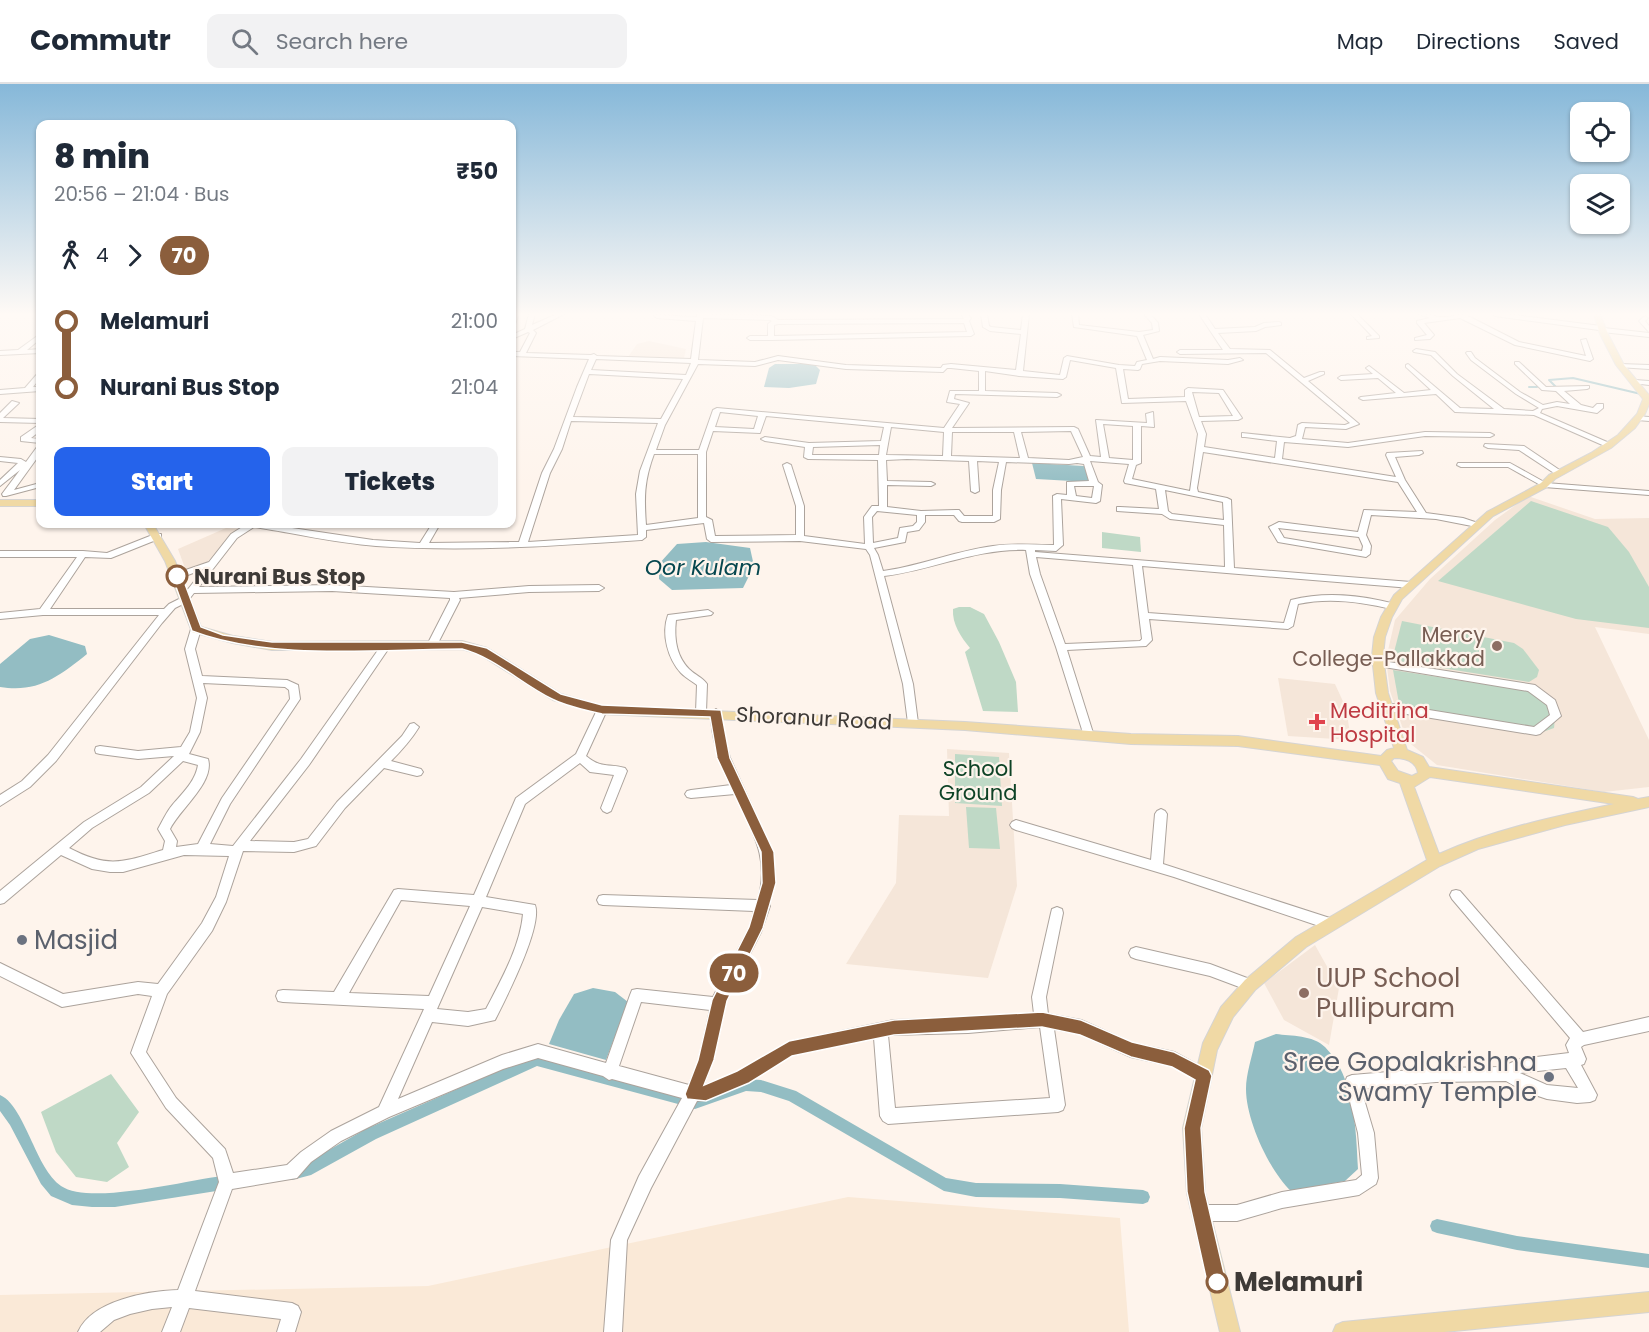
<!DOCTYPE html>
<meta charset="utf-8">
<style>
:root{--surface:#fff;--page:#f2f2f3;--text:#1f2937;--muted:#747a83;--line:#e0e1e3;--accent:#2563eb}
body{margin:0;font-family:Poppins,sans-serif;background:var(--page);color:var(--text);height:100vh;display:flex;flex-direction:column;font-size:22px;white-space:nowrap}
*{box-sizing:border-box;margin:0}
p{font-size:20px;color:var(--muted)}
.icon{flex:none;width:33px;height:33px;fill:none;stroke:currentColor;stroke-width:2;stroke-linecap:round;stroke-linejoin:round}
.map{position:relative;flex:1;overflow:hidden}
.panel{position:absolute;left:36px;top:36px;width:480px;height:408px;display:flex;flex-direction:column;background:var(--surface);border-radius:12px;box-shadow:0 2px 4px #0004}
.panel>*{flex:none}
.badge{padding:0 12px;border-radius:20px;font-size:21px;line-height:39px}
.buttons{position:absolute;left:1570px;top:18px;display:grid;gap:12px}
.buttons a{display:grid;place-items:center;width:60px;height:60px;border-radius:12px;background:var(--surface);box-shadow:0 2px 4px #0004;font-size:30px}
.map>.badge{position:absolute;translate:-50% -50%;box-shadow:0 0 0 3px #fff}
.legs{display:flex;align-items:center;gap:9px;height:66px;padding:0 18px;font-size:20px}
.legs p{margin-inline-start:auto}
.headline{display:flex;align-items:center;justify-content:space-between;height:102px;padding:0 18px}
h1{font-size:33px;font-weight:800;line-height:45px}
.button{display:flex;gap:12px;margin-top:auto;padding:12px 18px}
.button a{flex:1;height:69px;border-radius:12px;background:var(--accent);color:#fff;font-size:24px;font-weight:800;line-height:69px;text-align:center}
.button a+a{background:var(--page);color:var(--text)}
ul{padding:0 18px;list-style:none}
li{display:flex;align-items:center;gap:21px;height:66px;font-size:22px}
li i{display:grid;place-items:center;width:9px;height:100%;margin:0 8px;background:currentColor}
li i::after{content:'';width:15px;height:15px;margin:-8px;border:4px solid;border-radius:50%;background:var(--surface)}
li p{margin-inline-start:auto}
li:first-child i{background:linear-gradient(#0000 50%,currentColor 0)}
li:last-child i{background:linear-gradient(currentColor 50%,#0000 0)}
header{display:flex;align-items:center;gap:36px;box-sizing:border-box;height:84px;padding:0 30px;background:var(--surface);border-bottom:2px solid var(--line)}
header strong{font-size:28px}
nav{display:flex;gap:33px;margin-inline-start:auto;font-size:21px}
.search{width:420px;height:54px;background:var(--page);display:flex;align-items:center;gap:15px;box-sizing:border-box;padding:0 21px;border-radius:12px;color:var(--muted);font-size:22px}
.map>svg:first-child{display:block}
.commercial{fill:#fae9d7}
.built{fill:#f5e6d9}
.green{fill:#bfd9c6}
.water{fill:#93bdc3}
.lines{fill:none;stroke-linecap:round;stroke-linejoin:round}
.stream{stroke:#93bdc3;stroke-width:2}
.canal{fill:#93bdc3;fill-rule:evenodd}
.minor-casing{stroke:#aca39c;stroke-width:2}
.major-casing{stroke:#d5d4d3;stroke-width:2}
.minor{fill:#fff;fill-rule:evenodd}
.major{fill:#f0d9a5;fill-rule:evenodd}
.line-1{fill:#8b5e3c;stroke:#fff;stroke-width:1.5}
.stop-1-dot{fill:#fff;stroke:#8b5e3c;stroke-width:3}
.education-dot{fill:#8d6e63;stroke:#fef4ec;stroke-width:2}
.health-dot{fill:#e0444e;stroke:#fef4ec;stroke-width:2}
.worship-dot{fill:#6b7280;stroke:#fef4ec;stroke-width:2}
.labels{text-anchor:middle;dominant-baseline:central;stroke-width:4.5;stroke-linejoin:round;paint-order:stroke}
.stop-label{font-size:21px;font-weight:bold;fill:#3e3a37;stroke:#fef4ec;text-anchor:start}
.education-label{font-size:21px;fill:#785e54;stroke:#fef4ec;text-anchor:end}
.health-label{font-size:21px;fill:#be3a42;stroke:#fef4ec;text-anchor:start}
.street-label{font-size:21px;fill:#3e3a37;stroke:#fef4ec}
.park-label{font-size:21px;fill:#0e4326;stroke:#fef4ec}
.water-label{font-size:22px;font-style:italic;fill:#06474f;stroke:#fef4ec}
.near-worship-label{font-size:26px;fill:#5b616d;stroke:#fef4ec;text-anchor:start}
.near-education-label{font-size:26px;fill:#785e54;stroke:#fef4ec;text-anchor:start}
.near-stop-label{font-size:26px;font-weight:bold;fill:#3e3a37;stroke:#fef4ec;text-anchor:start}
</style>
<header>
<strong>Commutr</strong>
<div class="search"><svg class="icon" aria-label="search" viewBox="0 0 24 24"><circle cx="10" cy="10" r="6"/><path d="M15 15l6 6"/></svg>Search here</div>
<nav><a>Map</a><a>Directions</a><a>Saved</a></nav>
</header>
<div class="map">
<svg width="1649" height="1248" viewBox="0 0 1649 1248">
<rect width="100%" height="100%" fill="#fef4ec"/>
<path class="commercial" d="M848 1113 1120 1134 1129 1248H0V1211L428 1202Z"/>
<g class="built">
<path d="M649 257 686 265 684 274 628 273 637 260Z"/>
<path d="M1528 412 1595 435 1649 434V550L1595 543 1649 656V703L1604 708 1437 681 1407 657 1390 607 1386 575 1395 536 1430 495 1495 436Z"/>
<path d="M226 444 241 445 206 479 186 487 178 465Z"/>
<path d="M1278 594 1335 600 1346 624 1351 656 1288 652Z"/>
<path d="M947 665 1009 669 1017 802 988 894 846 880 896 799 899 731 949 732Z"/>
<path d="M1315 861 1339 904 1329 961 1284 936 1264 899Z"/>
</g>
<g class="green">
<path d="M1531 417 1608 443 1629 468 1649 503V544L1576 535 1438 497Z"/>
<path d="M1102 448 1140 453 1141 468 1102 464Z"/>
<path d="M959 523H970L984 530 999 558 1016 598 1018 628 983 627 965 568 970 564C961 553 952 540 953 525Z"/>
<path d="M1402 537 1514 559 1523 565 1539 586 1537 593 1529 598 1392 576Z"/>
<path d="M1393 586 1527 607C1541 613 1557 627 1554 644L1540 649 1400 625Z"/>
<path d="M955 670 999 673 1002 722 955 719Z"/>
<path d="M966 723 996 724 1000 765 969 764Z"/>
<path d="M111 990 139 1028 117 1059 129 1083 107 1098 76 1093 56 1068 41 1028Z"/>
</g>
<g class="water">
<path d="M775 280H814L820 286 816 300 789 304 764 303 769 284Z"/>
<path d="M1032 379 1084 382 1090 398 1036 395Z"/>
<path d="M706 458 750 464 754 482 743 504 672 506 659 495V480L677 460Z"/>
<path d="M49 551 85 562 87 570C58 593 38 609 0 603V580L30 555Z"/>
<path d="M593 904 615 908 628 918 606 976 549 960 559 936 574 910Z"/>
<path d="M1276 950C1291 952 1313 951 1325 963 1355 993 1356 1046 1358 1085L1345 1097 1291 1107C1269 1086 1246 1036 1246 1005 1246 990 1252 973 1255 958Z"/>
</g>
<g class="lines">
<g class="stream">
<path d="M1529 303H1537"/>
<path d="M1556 303 1549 296 1573 294 1641 310"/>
</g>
<g class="canal">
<path d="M537 970 678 1008 682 1010 684 1014 682 1018 678 1020 537 982 376 1055 311 1091 292 1096 287 1094 285 1089 287 1084 304 1080 366 1045Z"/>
<path d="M746 995 761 996 796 1007 946 1094 976 1099 1060 1100 1143 1106 1148 1108 1150 1113 1148 1118 1143 1120 1060 1114 976 1113 944 1107 789 1017 761 1008 746 1007 695 1025 690 1024 689 1019 690 1014Z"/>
<path d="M0 1011C15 1017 26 1046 33 1060 39 1073 48 1093 61 1102 91 1122 191 1095 229 1091L234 1093 236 1098 234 1103 229 1105 115 1123H92L72 1121 51 1112 41 1100 10 1041 0 1027Z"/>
<path d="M1437 1135 1517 1152 1649 1170V1184L1517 1166 1437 1149 1432 1147 1430 1142 1432 1137Z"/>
</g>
<g class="minor-casing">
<g id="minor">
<path d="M513 230H519L515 240 512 242Z"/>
<path d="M529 230H535L532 241 557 230H564L533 246 536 249 526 269 591 271 594 270 597 272 691 275 696 237 657 234 654 232 655 231 697 233V230L772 232 778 236 964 235 961 230H967L971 234 969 237 974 250 971 252 771 256H750L747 254 750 252H768V240L772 237 770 236 703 234 698 276 755 278 778 272 846 281 941 284 943 281 951 280 1016 286 1021 250 990 247 983 243 981 230H987L989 242 991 243 1021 246 1023 230H1029L1023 287 1060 291 1064 274 1067 272 1119 281 1135 282 1137 278 1147 276 1137 252 1074 243 1072 230H1078L1079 241 1139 248 1153 246 1152 239 1144 230H1150L1158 239 1159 247 1143 251 1153 275 1160 273 1228 276 1240 274 1243 276 1228 280 1160 277 1142 280 1140 285 1138 286 1123 285 1128 315 1185 313V306L1188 304 1223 306 1242 334 1238 336 1201 337 1206 350 1204 363 1275 374 1277 357 1245 353H1242V349L1290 354 1296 352 1298 341 1302 339 1345 341 1350 339 1266 269 1180 270 1177 268 1180 266H1223L1199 230H1205L1215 245 1255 243 1264 239 1279 238 1281 239V241L1265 243 1256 247 1218 249 1230 265 1270 266 1304 294 1320 288H1324V290L1308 297 1359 340 1346 345 1305 343 1302 355 1348 359 1425 348 1490 349 1494 351 1490 353 1425 352 1348 363 1284 358 1282 375 1396 393 1386 371 1387 369 1422 367 1423 369 1419 371 1395 373 1405 396 1426 429 1463 434 1481 440 1477 443 1436 435 1371 431 1366 451 1371 462 1370 470 1366 473 1278 458 1269 443 1279 438 1358 448 1364 426 1417 428 1398 398 1203 368 1197 404 1198 408 1227 414 1231 416 1234 484 1411 498 1416 501 1411 504 1142 482 1148 529 1284 539 1291 516C1326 507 1360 511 1395 520L1397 522 1392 525C1361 518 1330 513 1298 520L1293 542 1288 545 1149 535 1152 556 1146 562 1067 566 1094 652 1093 655H1085L1084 652 1056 563 1030 490 1026 466C977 464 932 486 884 492L913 600 918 639 913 643 908 639 903 600 870 471 866 465 800 457 711 458 707 455 704 439 646 446V453L642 456C553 462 465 468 376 462 335 459 294 449 254 443L237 454 199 503 332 501 454 508 529 502 599 501 604 504 599 507 529 508 459 514 460 516 437 561 432 564 427 561 450 516V514L332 507 194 509 187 518 175 524 162 539 56 677 30 703 0 722V711L22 697 48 671 159 531H43L0 535V529L40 525 77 473H0V467H83L107 469 155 450H161V454L111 474 85 473 50 525H164L169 520 181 514 204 485 177 495 174 494 172 492 174 490 209 478 231 450 247 440H265L373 456 420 459 432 440H440L429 459 519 458 542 389 554 365 577 303 589 275 512 272V268H520L530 249 528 248 512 255V251L525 245ZM964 239 967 248 774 252V241L778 240ZM596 275 691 279 686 291 591 286ZM778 276 846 285 943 288 947 284H951L979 287V307H950L947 318 960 320 944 344 717 324 713 326 699 366H656L665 341 698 280 755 282ZM1070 276 1116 284 1122 319 1186 317 1198 350 1190 407 1132 395 1136 381 1141 379V342L1154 343 1153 328 1146 330 1147 339 1096 336 1101 373 1090 372 1078 345 1074 343 952 344 969 319 954 315 955 310 1057 313 1061 311 1057 309 985 307V287L1019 292 1063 295 1066 293ZM589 290 683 295 661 335 573 333ZM1192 308 1219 309 1233 332 1199 333ZM720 328 758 332 754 345 715 343ZM766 332 884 343 881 357 809 359 765 353 761 355 765 357 805 363 804 373 808 375 878 376 879 422H872L864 433 865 460 804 452V422L791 381 787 379 783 381 796 422V451L715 452 712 436 706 433V368L713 347 760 349ZM571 337 658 339 640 387 636 410 638 451 528 458 550 389 562 365ZM1103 340 1133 342V376L1109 374ZM891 343 944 348 943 372 886 371ZM1071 347 1083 373 1069 376 1028 374 1021 348ZM952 348H1014L1020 374 951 372ZM880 361 879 371H812L813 363ZM654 370H698V434L646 441C644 413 644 397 654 370ZM907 375 969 377 971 407 975 409 979 407 977 377 999 378 993 406V432H964L959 426H956L921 427 887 423V401L931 402 935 400 931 398 887 397 886 376ZM1090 377 1129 380 1124 397 1125 399 1156 405 1159 425 1120 423H1117V427L1162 430 1170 435 1224 441 1225 483 1035 468V466L1056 467 1063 461 1061 415 1096 419 1100 417 1102 401 1098 398ZM1006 378 1069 380 1077 379 1084 380 1089 397 1067 398V411L1057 410 1053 412 1054 461C1033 461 1013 459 993 462 955 467 920 482 883 487L878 471 874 464 905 458 907 448 919 446 925 438V431H954L959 437 962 438H994L1000 435 1001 406ZM1074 402H1094L1092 414 1076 412ZM1165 406 1223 418 1224 436 1172 430 1168 427ZM877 427 917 431V438L913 442 900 444 898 454 873 459 872 433ZM1278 444 1359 453 1363 462 1362 467 1284 454ZM1036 473 1133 481 1142 555 1140 557 1065 560 1040 490Z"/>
<path d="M1351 230H1357L1379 252V254L1367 255V253L1372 252Z"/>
<path d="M1419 230C1426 229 1432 232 1439 233 1450 234 1457 230 1468 230V232L1519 258 1586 272 1581 256 1586 255 1593 275 1590 277 1515 261 1460 234 1424 239 1434 251 1430 255 1415 256V254L1427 251 1417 239V237L1430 234Z"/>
<path d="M1492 230H1506L1601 242 1604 244 1649 249V253L1602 248 1599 246 1495 232Z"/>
<path d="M1645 232 1648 234 1645 237 1649 242V248L1639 237Z"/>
<path d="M40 250V255L27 266 40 265V269L0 271V267L18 266Z"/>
<path d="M1416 265 1435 268 1457 290 1504 325 1533 327 1539 324 1516 310 1471 276 1466 269 1467 268H1471L1475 274 1520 308 1543 321 1557 318 1570 320 1556 307 1542 306 1515 280V278H1519L1546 303 1589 302V304L1587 305 1564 307 1581 321 1593 324 1597 320H1603V324L1597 329 1557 322 1542 325 1540 329 1614 361 1607 363 1534 331 1455 328 1436 310 1363 316 1359 314 1361 313 1396 309 1378 294 1341 296 1338 294 1341 292 1373 290 1366 284 1369 282 1404 309 1431 306 1406 283V281L1408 280 1460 324 1494 325 1453 292 1431 271 1414 268 1413 267Z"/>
<path d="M1620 280 1649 281V285L1618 283V281Z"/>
<path d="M40 288V294L33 303H40V307L0 310V306L25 304 38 289Z"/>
<path d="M1635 296 1649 297V301L1633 299 1632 298Z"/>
<path d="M12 317 19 319 3 334 40 335V339L0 338V329Z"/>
<path d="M1637 332 1649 333V337L1637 336Z"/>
<path d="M37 342H40V347L31 354 40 355V359L21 357V353Z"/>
<path d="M1485 360 1524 362 1564 389 1560 391H1557L1519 366 1488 364 1484 362Z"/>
<path d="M37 363H40V370L14 406 40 399V403L6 412H3L2 410 20 386 0 402V396L18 379 0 377V373L21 375 26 378Z"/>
<path d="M1458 379H1510L1546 399 1649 407V411L1544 403 1508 383H1461L1457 381Z"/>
<path d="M708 526 713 529 711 531 676 536C674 553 676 572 689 585 695 591 702 593 707 600L706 628 701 632 696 628 697 601C692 597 686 594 681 589 668 575 661 550 668 531Z"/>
<path d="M196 542 201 545 195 565 202 592 287 596 298 601 300 615 230 720 210 760 233 762 301 675 383 559 386 558 391 561 309 681 250 757 294 758 308 755 337 718 402 652 410 640 414 639 419 643C411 656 402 666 391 677L421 685 423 688 421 691 417 692 384 684 345 724 316 762 294 768 243 767 226 818 212 847 167 910 146 968 176 1014 225 1065 233 1089 287 1081 301 1068 331 1047 379 1023 424 925 283 918 278 917 276 912 278 907 283 906 334 908 394 806 398 805 474 811 516 714 576 670 597 626 602 622 607 626 586 672C602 685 607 679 625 684L627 687 611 727 607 729 603 727 601 724 614 691 590 688 580 679 525 720 486 813 535 821C543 842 506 914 495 936L468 942 432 938 398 1015 502 971 538 960 606 979 630 911 632 906 637 905 713 913 750 843 754 827 603 821 599 820 597 816 599 812 603 811 758 816C770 773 752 748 735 710L691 714 687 713 685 710 687 707 691 706 731 701C720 678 711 655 711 629L716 625 721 629V641L730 674 773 768 775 799 769 820 770 822 761 848 726 917 713 976 703 1002 738 988 789 958 894 936 968 935 1034 930 1032 913 1051 829 1052 825 1057 823 1062 825 1063 829 1046 913 1048 930 1081 936 1132 959 1174 968 1209 987 1211 992 1209 997 1204 999 1172 982 1131 973 1080 950 1054 945 1065 1021 1063 1026 1058 1028 888 1040 883 1037 880 1032 874 954 792 971 748 998 706 1016 697 1017 651 1104 627 1156 622 1248H604L611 1156 639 1092 682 1014 612 995 609 996 603 992 538 974 503 985 389 1033 341 1057 311 1078 297 1094 232 1105 195 1207 292 1219 298 1222 301 1228 295 1248H277L281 1235 189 1224 180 1248H162L172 1223 152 1225 130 1230 114 1236 100 1248H78C92 1216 148 1207 178 1206L219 1098 213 1074 166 1024 131 969 152 912 138 910 62 923 0 892V879L63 910 138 898 158 900 202 839 216 813 229 772 184 771 123 788H110L92 785 61 771 4 819 0 820V807L84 738 141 703 174 672 138 675 100 670 96 669 95 666 96 663 100 662 138 667 181 663 190 648 197 614 185 565 191 545ZM203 599 285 603 289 606 290 615 222 714 198 760 176 763 177 757 170 745C180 725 215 698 208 675L189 670 200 648 207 614ZM183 677 198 681C195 699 181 710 170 724 165 731 162 738 158 745L165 757 163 766C123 778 109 785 69 764L92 744 149 709ZM401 816 470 822 429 912 349 909ZM482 823 523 830C520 863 501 896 486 925L468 928 437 925ZM641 918 710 926 699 976 689 1001 619 982ZM1040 943 1050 1014 895 1024 888 951 968 949Z"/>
<path d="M1376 576 1535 601 1555 616 1561 632 1540 650 1536 651 1382 626 1381 623 1386 619 1534 643 1550 631 1547 621 1528 607 1372 581 1371 579 1372 577Z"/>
<path d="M1161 725 1165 727 1167 730 1163 780 1336 836 1337 840 1336 844 1331 846 1174 793 1016 746 1012 744 1010 741 1012 738 1016 736 1151 776 1155 730 1157 727Z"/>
<path d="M1456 806 1460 807 1583 948 1649 933V947L1584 961 1581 963 1586 975 1584 980 1581 981 1597 1011 1595 1016 1590 1018 1577 1019 1547 1015 1523 1007 1506 997 1436 998 1361 1005 1374 1049 1378 1094 1376 1100 1359 1111 1282 1124 1237 1137H1200L1194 1135 1192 1129 1194 1123 1200 1121H1237L1282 1108 1356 1096 1362 1091 1358 1049 1345 998 1347 993 1352 991 1436 984 1501 983 1520 975 1569 969 1566 961 1570 954 1452 815 1450 811 1452 807ZM1566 984 1578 1004 1547 1001 1520 989Z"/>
<path d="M1136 863 1210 880 1255 897 1257 901 1255 905 1250 907 1210 892 1136 875 1131 873 1129 869 1131 865Z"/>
</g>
</g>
<g class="major-casing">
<g id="major">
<path d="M1594 230H1600L1608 250 1624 281 1649 311V320L1645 330 1635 344 1611 364 1555 395 1547 403 1493 432 1402 515 1392 533 1385 553 1383 572 1388 609 1407 666 1423 673 1429 683 1633 713 1638 715 1649 713V723L1565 741 1478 765 1440 782 1306 863 1255 906 1233 933 1217 966 1201 1044 1205 1109 1240 1248H1220L1187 1109 1183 1044 1203 959 1221 923 1245 896 1296 853 1427 776 1400 699 1388 695 1380 681 1238 662 1131 660 965 646 602 630 553 616 479 570 462 565 272 566 233 559 192 548 165 477 144 440H153L175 477 201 543 233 552 272 558 462 557 487 564 561 610 602 622 965 638 1131 650 1238 652 1381 672 1387 666 1394 664 1376 609 1372 572 1374 553 1381 533 1394 511 1487 428 1541 399 1549 391 1591 369 1618 351 1637 330 1643 315 1616 281 1600 250ZM1394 674C1405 674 1416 677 1418 689L1412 692 1398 687 1391 677ZM1430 693 1614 720C1554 733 1494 745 1439 770L1414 703Z"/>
<rect x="0" y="416" width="40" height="6"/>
<path d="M1649 1208V1228L1444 1248H1333L1336 1241 1343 1238Z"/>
</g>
</g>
<use href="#minor" class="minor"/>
<use href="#major" class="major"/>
</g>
<linearGradient id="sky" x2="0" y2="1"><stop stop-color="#86b8d9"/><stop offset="0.57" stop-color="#fffaf6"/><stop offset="1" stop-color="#fffaf6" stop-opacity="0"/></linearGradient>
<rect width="1649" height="404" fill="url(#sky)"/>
<path class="line-1" d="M177 489 182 492 201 543 223 551 272 558H462L487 564 561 610 602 621 721 626 730 674 774 768 776 799 763 844 727 917 714 976 704 1001 737 987 789 957 894 936 1042 928 1081 936 1132 958 1174 968 1209 986 1212 992 1201 1044 1205 1108 1226 1198 1223 1204 1217 1207 1210 1204 1207 1198 1187 1108 1184 1044 1195 996 1172 983 1131 973 1080 951 1042 943 894 951 792 972 749 999 706 1017 687 1015 685 1010 698 976 712 916 749 843 762 799 761 768 717 674 710 633 602 630C586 626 567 623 552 615 521 600 496 574 462 565 378 565 270 577 192 547L172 492Z"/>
<g class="stop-1-dot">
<circle cx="177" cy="492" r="10"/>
<circle cx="1217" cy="1198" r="10"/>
</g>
<g class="education-dot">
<circle cx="1497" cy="562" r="6"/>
<circle cx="1304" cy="909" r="6"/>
</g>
<path class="health-dot" d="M1314 629h6v6h6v6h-6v6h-6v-6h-6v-6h6z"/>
<g class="worship-dot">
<circle cx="22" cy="856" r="6"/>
<circle cx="1549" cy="993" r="6"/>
</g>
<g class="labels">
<g class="stop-label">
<text x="194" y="492">Nurani Bus Stop</text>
</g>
<g class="education-label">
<text x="1485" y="550">Mercy<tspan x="1485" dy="24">College-Pallakkad</tspan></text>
</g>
<g class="health-label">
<text x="1330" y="626">Meditrina<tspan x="1330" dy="24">Hospital</tspan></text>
</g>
<g class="street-label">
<text transform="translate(814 634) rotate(3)">Shoranur Road</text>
</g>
<g class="park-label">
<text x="978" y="684">School<tspan x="978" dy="24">Ground</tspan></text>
</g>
<g class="water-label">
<text x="703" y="483">Oor Kulam</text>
</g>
<g class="near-worship-label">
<text x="34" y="856">Masjid</text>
<text x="1537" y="978" text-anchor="end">Sree Gopalakrishna<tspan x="1537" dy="30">Swamy Temple</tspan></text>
</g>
<g class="near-education-label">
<text x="1316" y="894">UUP School<tspan x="1316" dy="30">Pullipuram</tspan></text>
</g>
<g class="near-stop-label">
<text x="1234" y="1198">Melamuri</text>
</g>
</g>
</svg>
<div class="buttons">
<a><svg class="icon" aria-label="locate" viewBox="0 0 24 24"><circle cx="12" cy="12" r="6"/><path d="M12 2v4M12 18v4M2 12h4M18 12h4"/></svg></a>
<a><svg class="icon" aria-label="layers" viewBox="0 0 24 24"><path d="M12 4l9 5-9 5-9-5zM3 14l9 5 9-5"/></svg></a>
</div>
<b class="badge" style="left:734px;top:889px;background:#8b5e3c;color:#fff">70</b>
<section class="panel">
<div class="headline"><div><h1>8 min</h1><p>20:56 – 21:04 · Bus</p></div><b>₹50</b></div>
<div class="legs"><svg class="icon" aria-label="walk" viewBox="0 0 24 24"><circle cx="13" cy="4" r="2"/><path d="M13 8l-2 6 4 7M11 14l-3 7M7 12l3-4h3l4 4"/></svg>4<svg class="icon" aria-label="forward" viewBox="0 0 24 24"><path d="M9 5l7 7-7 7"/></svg><b class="badge" style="background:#8b5e3c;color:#fff">70</b></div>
<ul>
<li><i style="color:#8b5e3c"></i><b>Melamuri</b><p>21:00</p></li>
<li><i style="color:#8b5e3c"></i><b>Nurani Bus Stop</b><p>21:04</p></li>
</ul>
<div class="button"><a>Start</a><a>Tickets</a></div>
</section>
</div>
